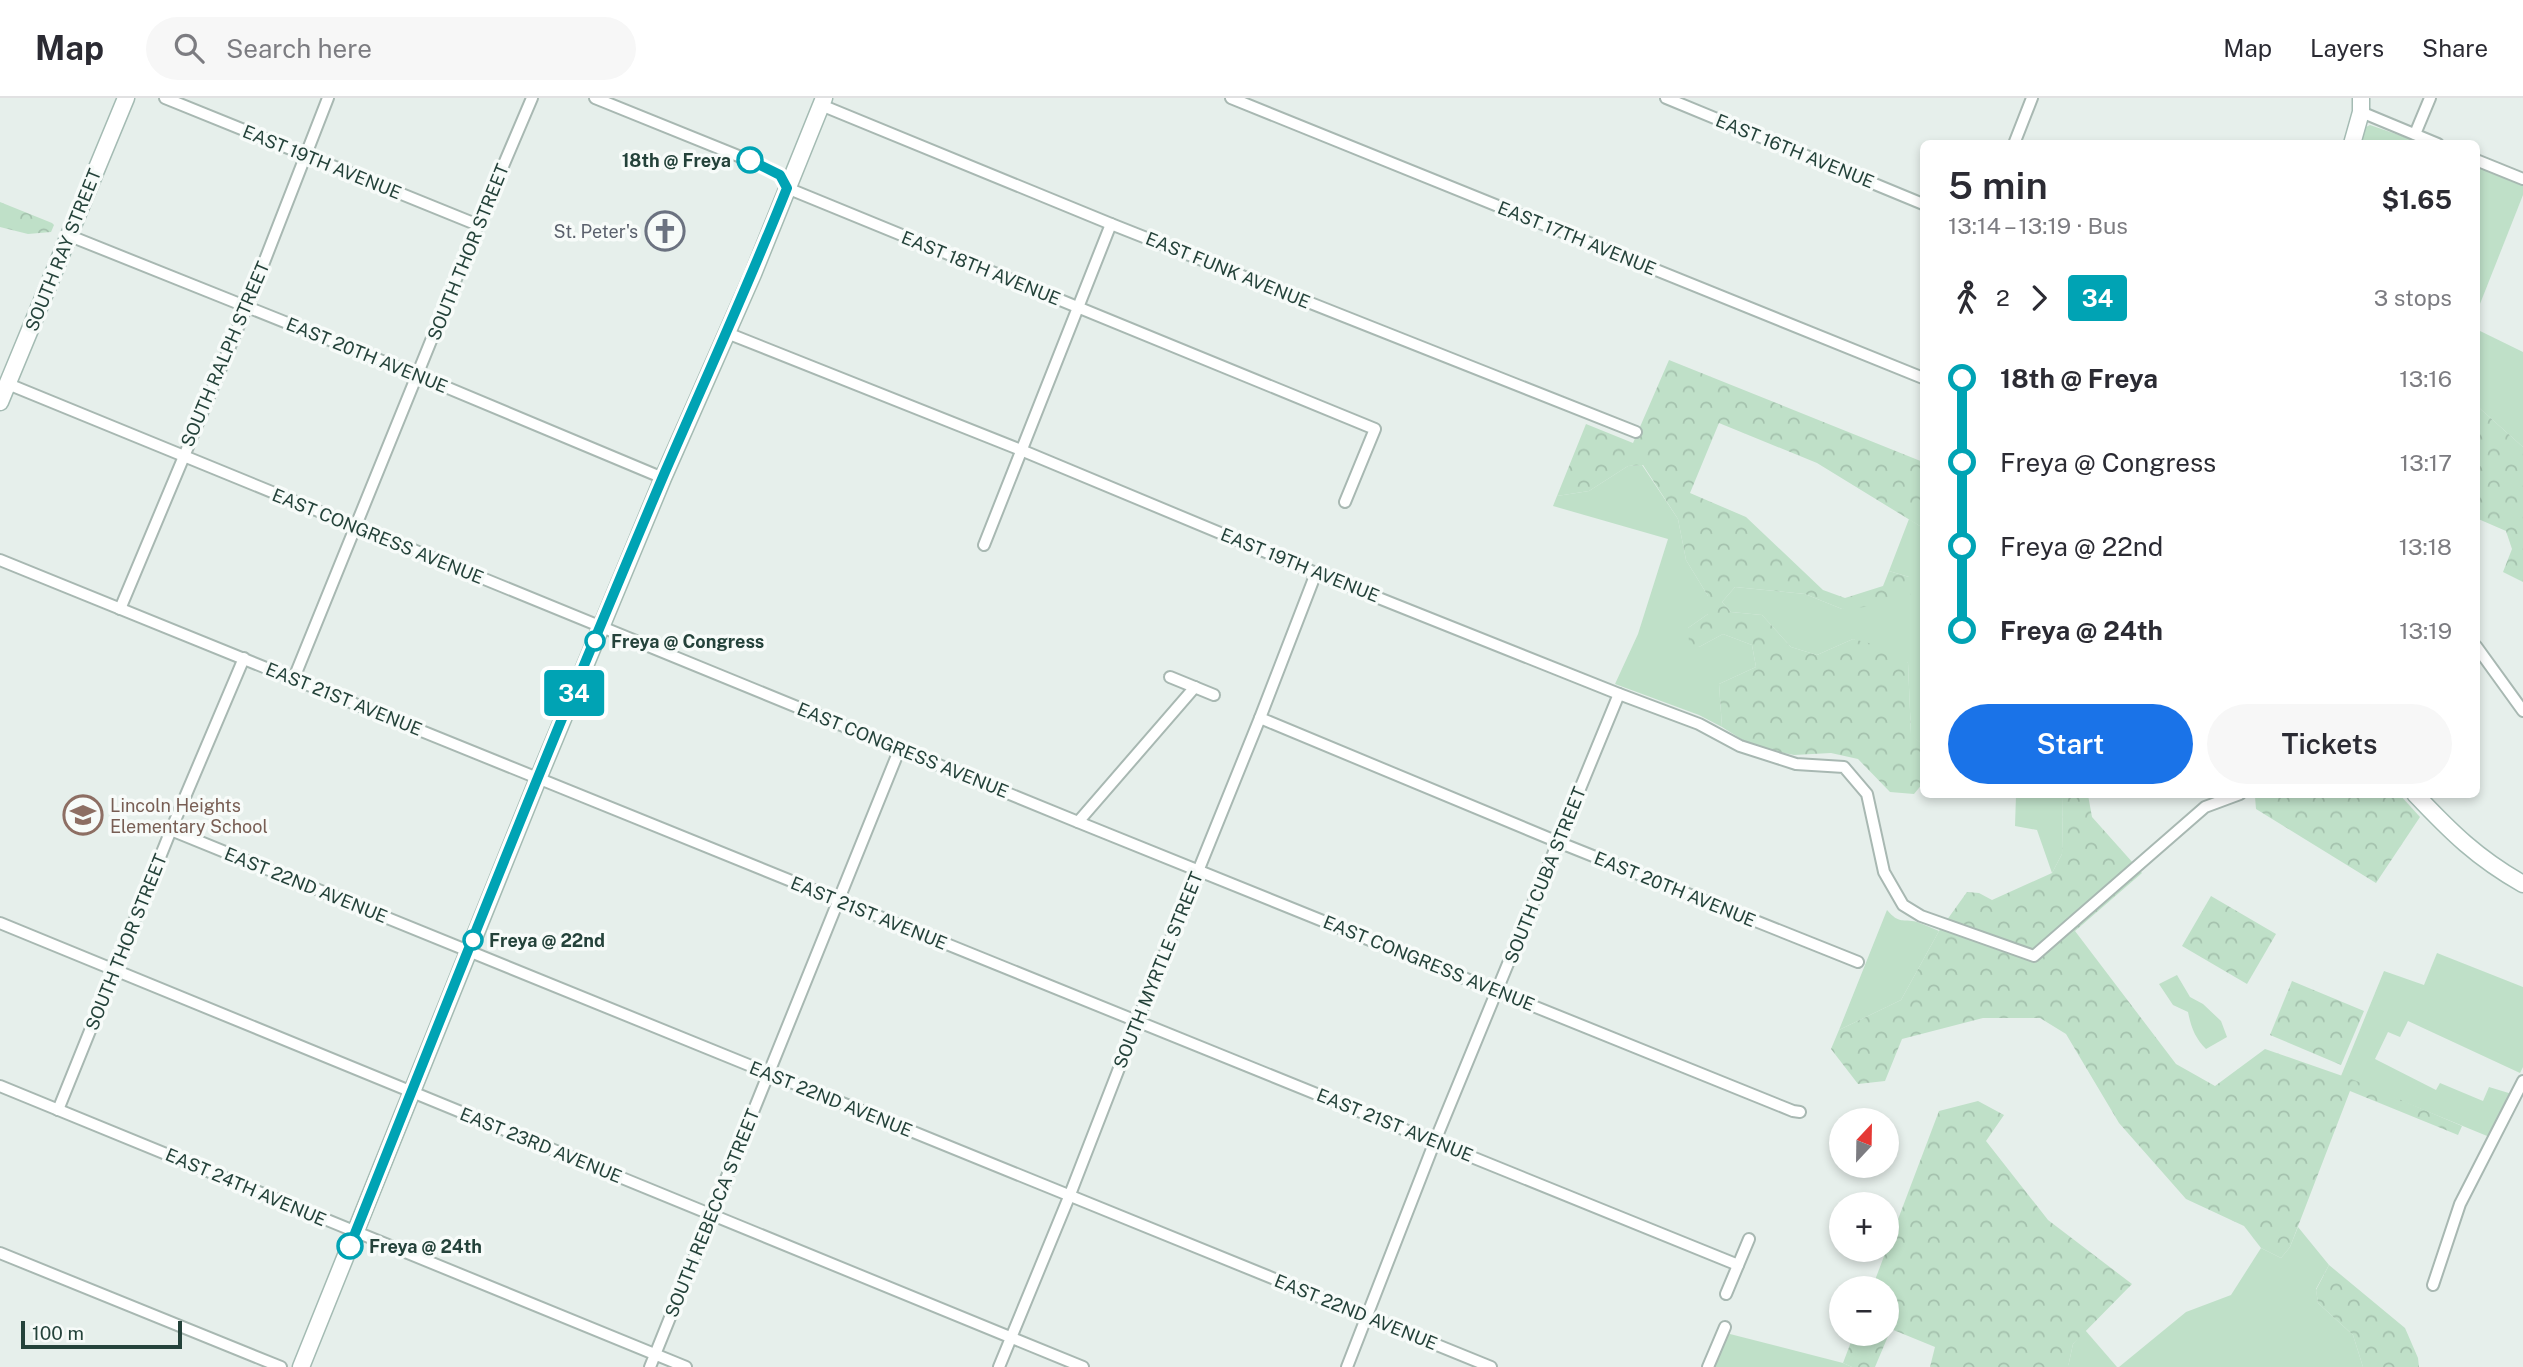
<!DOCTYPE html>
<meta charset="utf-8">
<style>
:root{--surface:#fff;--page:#f7f7f7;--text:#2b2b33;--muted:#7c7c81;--line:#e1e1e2;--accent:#1a73e8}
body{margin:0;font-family:"Public Sans",sans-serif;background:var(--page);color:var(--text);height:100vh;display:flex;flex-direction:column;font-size:26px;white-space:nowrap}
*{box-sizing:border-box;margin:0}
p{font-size:23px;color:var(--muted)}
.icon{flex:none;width:38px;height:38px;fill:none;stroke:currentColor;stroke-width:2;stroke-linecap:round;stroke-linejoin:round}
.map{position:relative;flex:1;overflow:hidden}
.drawer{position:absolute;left:1920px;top:42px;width:560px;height:658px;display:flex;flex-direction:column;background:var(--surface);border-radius:10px;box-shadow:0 4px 10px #0003}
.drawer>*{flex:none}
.badge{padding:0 14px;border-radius:5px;font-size:24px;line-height:46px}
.needle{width:46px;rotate:22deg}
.fabs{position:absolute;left:1829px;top:1010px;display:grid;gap:14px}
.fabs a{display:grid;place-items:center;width:70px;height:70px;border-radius:50%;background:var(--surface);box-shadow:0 4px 10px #0003;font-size:35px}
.scale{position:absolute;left:21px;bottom:18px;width:161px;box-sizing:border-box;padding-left:7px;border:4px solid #24423a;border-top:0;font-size:19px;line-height:24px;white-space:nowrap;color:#24423a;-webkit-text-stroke:5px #f7fbf9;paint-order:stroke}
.map>.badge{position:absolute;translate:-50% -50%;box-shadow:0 0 0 4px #fff}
.legs{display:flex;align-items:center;gap:10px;height:77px;padding:0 28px;font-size:23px}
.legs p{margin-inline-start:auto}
.head{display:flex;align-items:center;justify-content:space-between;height:119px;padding:0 28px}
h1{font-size:38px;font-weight:600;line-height:52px}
.cta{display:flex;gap:14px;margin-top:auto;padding:14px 28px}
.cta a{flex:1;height:80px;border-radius:42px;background:var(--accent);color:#fff;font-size:28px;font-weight:600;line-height:80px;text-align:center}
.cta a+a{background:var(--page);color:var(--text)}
ul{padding:0 28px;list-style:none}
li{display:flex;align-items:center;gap:24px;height:84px;font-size:26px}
li i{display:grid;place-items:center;width:10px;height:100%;margin:0 9px;background:currentColor}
li i::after{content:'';width:18px;height:18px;margin:-9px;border:5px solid;border-radius:50%;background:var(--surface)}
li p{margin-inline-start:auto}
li:first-child i{background:linear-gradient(#0000 50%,currentColor 0)}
li:last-child i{background:linear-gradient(currentColor 50%,#0000 0)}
header{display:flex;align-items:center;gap:42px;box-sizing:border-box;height:98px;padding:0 35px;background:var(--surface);border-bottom:2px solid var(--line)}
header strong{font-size:33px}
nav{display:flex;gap:38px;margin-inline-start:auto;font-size:24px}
.search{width:490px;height:63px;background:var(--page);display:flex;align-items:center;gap:18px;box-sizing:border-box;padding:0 24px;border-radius:38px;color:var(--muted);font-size:26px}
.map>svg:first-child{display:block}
.grass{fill:#bfe0c8}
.forest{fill:url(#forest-crowns)}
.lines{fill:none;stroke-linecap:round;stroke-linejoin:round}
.street-casing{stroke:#a8b8b2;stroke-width:14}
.secondary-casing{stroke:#a4bbb3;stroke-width:19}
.street{stroke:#fff;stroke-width:10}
.secondary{stroke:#fff;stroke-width:16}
.line-1-casing{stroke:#fff;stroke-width:16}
.line-1{stroke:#00a3b4;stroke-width:10}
.stop-1-dot{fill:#fff;stroke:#00a3b4;stroke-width:3.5}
.labels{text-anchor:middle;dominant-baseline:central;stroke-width:7;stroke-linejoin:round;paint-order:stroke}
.street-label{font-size:18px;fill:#24423a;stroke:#f7fbf9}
.stop-label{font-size:18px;font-weight:bold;fill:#24423a;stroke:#f7fbf9;text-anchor:start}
.worship-label{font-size:18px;fill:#5b616d;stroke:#f7fbf9;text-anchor:end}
.education-label{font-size:18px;fill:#785e54;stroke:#f7fbf9;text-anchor:start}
</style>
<header>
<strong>Map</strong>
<div class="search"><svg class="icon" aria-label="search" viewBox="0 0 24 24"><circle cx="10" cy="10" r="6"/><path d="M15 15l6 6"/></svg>Search here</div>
<nav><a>Map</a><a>Layers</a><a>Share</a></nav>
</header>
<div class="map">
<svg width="2523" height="1269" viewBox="0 0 2523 1269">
<defs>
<pattern id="forest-crowns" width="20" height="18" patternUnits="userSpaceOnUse" patternTransform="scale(1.75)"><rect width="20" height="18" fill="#bfe0c8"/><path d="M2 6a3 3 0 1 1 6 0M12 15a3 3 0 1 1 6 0" fill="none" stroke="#a4c1ad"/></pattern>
</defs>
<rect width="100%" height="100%" fill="#e6efeb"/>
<g class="grass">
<path d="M2370 27 2422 45 2357 46 2362 31Z"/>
<path d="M2476 68 2523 88V97L2476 216Z"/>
<path d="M2476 231 2523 254V349L2476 307Z"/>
<path d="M1642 367 1678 421 1686 462 1708 498V516L1688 530 1699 549 1723 536 1752 547 1756 569 1719 586 1722 629 1699 617 1615 586 1638 536 1668 441 1553 408 1557 398 1589 393 1628 368Z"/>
<path d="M1909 421 1923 430V647L1911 637 1908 565 1853 541 1817 557 1791 549 1762 517 1731 514 1722 504 1735 489 1805 496 1842 511 1909 479 1889 473Z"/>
<path d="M2016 697H2063L2062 756 2052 775 2037 732 2015 728Z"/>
<path d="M1887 812C1900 827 1902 820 1917 824 1925 827 1932 830 1939 833L1901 902 1839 932Z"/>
<path d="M2437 855 2523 889V969L2520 975 2408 923 2400 939 2388 934 2375 961 2436 992 2440 985 2483 1003 2489 989 2512 996 2492 1040 2341 978 2384 873 2424 887Z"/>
<path d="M2177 877 2190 899 2203 906 2221 923 2227 939 2206 951C2195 940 2191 929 2188 914L2173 907 2159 886Z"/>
<path d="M2298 1129 2329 1167 2316 1191 2318 1205 2353 1237 2363 1269H2119L2186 1214 2231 1197 2261 1150 2281 1160 2290 1149Z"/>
<path d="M2085 1232 2117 1269H2068L2073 1246Z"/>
<path d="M1726 1235 1843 1265 1852 1269H1712Z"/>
</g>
<g class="forest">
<path d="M0 104 52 125 54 127 51 134 28 136 0 129Z"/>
<path d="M1669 262 1923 364V430L1817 365 1719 325 1690 395 1746 419 1823 492 1845 500 1883 488 1889 473 1909 479 1911 496 1898 506 1842 511 1805 496 1735 489 1722 504 1731 514 1762 517 1791 549 1817 557 1853 541 1892 551 1908 565 1911 636 1923 647V685L1914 696 1890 694 1858 661 1831 655 1794 657 1754 649 1722 629 1719 586 1756 569 1752 547 1723 536 1699 549 1689 545 1688 530 1708 516V498L1686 462 1678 421 1643 367 1628 368 1589 393 1557 398 1586 326 1633 345Z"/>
<path d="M2476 307 2523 349V484L2503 474 2512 451 2506 433 2476 420Z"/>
<path d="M2271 696 2400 697 2420 719 2376 785 2256 711 2255 699Z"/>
<path d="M2063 697H2088L2092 719 2142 775 2075 833 2176 966 2215 988 2265 951 2354 982 2462 1028 2458 1037 2350 993 2290 1149 2281 1160 2261 1150 2244 1128 2186 1101 2119 1025 2066 936 2040 920H1983L1902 941 1885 983 1858 986 1831 951 1839 932 1901 902 1939 833 1967 794 1979 795 1992 802 2052 775 2062 756Z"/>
<path d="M2211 798 2276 836 2247 886 2182 848Z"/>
<path d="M2292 883 2364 913 2341 967 2270 937Z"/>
<path d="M1978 1003 2004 1017 1986 1043 2048 1122 2132 1186 2073 1246 2068 1269H1930L1935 1249 1891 1231 1875 1269H1852L1843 1265 1854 1236H1886V1190H1872L1939 1013Z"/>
<path d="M2329 1167 2405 1230 2418 1260 2419 1269H2363L2353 1237 2318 1205 2316 1192Z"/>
</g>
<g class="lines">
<g class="street-casing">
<g id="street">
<path d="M165 0 478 127"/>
<path d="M595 0 768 70 780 77 787 90 1375 331 1345 404"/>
<path d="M1231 0 1923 280"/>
<path d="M1666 0 1923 106"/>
<path d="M821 7 1111 126 1636 334"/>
<path d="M2361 14 2438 46"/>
<path d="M2415 36 2430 0"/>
<path d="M2014 46 2032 0"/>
<path d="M2476 62 2523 81"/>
<path d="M70 138 417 277 663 380"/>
<path d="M727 235 1021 352 1316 475 1619 596 1699 626 1740 648 1796 666 1844 669 1867 696 1884 774 1903 807 1921 818 2034 858 2205 709 2240 696"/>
<path d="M8 286 1078 724 1793 1013 1800 1014"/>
<path d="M984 447 1111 126"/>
<path d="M0 462 1738 1167"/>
<path d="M120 511 247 208 328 0"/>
<path d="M2476 548 2523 613"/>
<path d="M1170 579 1214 597"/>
<path d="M294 580 478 127 532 0"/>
<path d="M1260 620 1558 744 1858 864"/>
<path d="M1078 724 1195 589"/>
<path d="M171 732 1491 1269"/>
<path d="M0 825 1083 1269"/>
<path d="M0 988 686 1269"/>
<path d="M58 1012 171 732 244 560"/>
<path d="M0 1155 281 1269"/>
<path d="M2433 1187 2460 1106 2523 983"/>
<path d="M1726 1196 1749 1141"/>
<path d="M650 1269 900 650"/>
<path d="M999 1269 1069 1099 1137 924 1260 620 1316 475"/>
<path d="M1347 1269 1435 1043 1619 596"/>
<path d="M1708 1269 1725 1229"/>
</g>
</g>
<g class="secondary-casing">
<g id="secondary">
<path d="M2352 46 2361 14V0"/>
<path d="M0 304 126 0"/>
<path d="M2415 696C2451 734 2477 760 2523 786"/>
<path d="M301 1269 538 681 663 380 753 176 824 0"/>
</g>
</g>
<use href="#street" class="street"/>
<use href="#secondary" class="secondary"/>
</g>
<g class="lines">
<g class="line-1-casing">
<path id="line-1" d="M350 1148C452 892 554 635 662 381 704 284 748 188 787 90L780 77 750 62"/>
</g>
<use href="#line-1" class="line-1"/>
</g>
<defs>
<g id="church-ring" transform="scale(2.0125)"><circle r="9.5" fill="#f7fbf9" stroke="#6b7280" stroke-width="1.5"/><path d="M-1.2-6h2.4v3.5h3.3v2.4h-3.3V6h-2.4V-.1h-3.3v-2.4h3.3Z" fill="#6b7280"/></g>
<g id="school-ring" transform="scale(2.0125)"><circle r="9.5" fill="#f7fbf9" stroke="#8d6e63" stroke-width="1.5"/><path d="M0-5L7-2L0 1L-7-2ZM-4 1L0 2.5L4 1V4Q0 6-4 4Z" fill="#8d6e63"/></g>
</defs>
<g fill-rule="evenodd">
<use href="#church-ring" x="665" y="133"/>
<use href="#school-ring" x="83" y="717"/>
</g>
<g class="stop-1-dot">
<circle cx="750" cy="62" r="12"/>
<circle cx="595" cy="543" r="9"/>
<circle cx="473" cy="842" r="9"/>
<circle cx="350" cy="1148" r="12"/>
</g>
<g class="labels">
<g class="street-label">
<text transform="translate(1795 53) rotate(22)">EAST 16TH AVENUE</text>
<text transform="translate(322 64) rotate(22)">EAST 19TH AVENUE</text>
<text transform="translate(1577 140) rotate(22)">EAST 17TH AVENUE</text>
<text transform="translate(63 152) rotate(-68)">SOUTH RAY STREET</text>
<text transform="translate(468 154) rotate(-68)">SOUTH THOR STREET</text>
<text transform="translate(981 170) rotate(22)">EAST 18TH AVENUE</text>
<text transform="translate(1228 172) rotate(22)">EAST FUNK AVENUE</text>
<text transform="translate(225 256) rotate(-67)">SOUTH RALPH STREET</text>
<text transform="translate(367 257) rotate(22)">EAST 20TH AVENUE</text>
<text transform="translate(378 438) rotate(22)">EAST CONGRESS AVENUE</text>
<text transform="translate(1300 467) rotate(22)">EAST 19TH AVENUE</text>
<text transform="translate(344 601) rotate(22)">EAST 21ST AVENUE</text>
<text transform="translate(903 652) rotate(22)">EAST CONGRESS AVENUE</text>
<text transform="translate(1545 777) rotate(-68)">SOUTH CUBA STREET</text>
<text transform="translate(306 787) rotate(22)">EAST 22ND AVENUE</text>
<text transform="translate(1675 791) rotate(22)">EAST 20TH AVENUE</text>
<text transform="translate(869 815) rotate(22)">EAST 21ST AVENUE</text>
<text transform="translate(126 844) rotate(-68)">SOUTH THOR STREET</text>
<text transform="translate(1429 865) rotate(22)">EAST CONGRESS AVENUE</text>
<text transform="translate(1158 872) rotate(-68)">SOUTH MYRTLE STREET</text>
<text transform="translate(831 1001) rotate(22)">EAST 22ND AVENUE</text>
<text transform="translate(1395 1027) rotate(22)">EAST 21ST AVENUE</text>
<text transform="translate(541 1047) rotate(22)">EAST 23RD AVENUE</text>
<text transform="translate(246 1089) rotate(23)">EAST 24TH AVENUE</text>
<text transform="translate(712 1115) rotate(-68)">SOUTH REBECCA STREET</text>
<text transform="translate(1356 1214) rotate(22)">EAST 22ND AVENUE</text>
</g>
<g class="stop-label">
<text x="731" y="62" text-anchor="end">18th @ Freya</text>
<text x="611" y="543">Freya @ Congress</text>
<text x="489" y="842">Freya @ 22nd</text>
<text x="369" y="1148">Freya @ 24th</text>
</g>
<g class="worship-label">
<text x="638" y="133">St. Peter's</text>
</g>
<g class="education-label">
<text x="110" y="707">Lincoln Heights<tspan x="110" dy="21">Elementary School</tspan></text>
</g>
</g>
</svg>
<div class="fabs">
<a><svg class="needle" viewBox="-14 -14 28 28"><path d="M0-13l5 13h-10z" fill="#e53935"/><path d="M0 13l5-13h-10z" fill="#7c7c81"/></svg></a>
<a>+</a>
<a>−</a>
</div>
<div class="scale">100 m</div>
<b class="badge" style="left:574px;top:595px;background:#00a3b4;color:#fff">34</b>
<section class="drawer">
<div class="head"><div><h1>5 min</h1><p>13:14 – 13:19 · Bus</p></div><b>$1.65</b></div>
<div class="legs"><svg class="icon" aria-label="walk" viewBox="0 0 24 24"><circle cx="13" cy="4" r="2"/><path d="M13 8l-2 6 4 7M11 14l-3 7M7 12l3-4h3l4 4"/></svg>2<svg class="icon" aria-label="forward" viewBox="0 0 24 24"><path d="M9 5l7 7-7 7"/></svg><b class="badge" style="background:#00a3b4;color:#fff">34</b><p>3 stops</p></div>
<ul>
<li><i style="color:#00a3b4"></i><b>18th @ Freya</b><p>13:16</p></li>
<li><i style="color:#00a3b4"></i><span>Freya @ Congress</span><p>13:17</p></li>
<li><i style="color:#00a3b4"></i><span>Freya @ 22nd</span><p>13:18</p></li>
<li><i style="color:#00a3b4"></i><b>Freya @ 24th</b><p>13:19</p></li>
</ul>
<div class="cta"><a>Start</a><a>Tickets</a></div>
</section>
</div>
